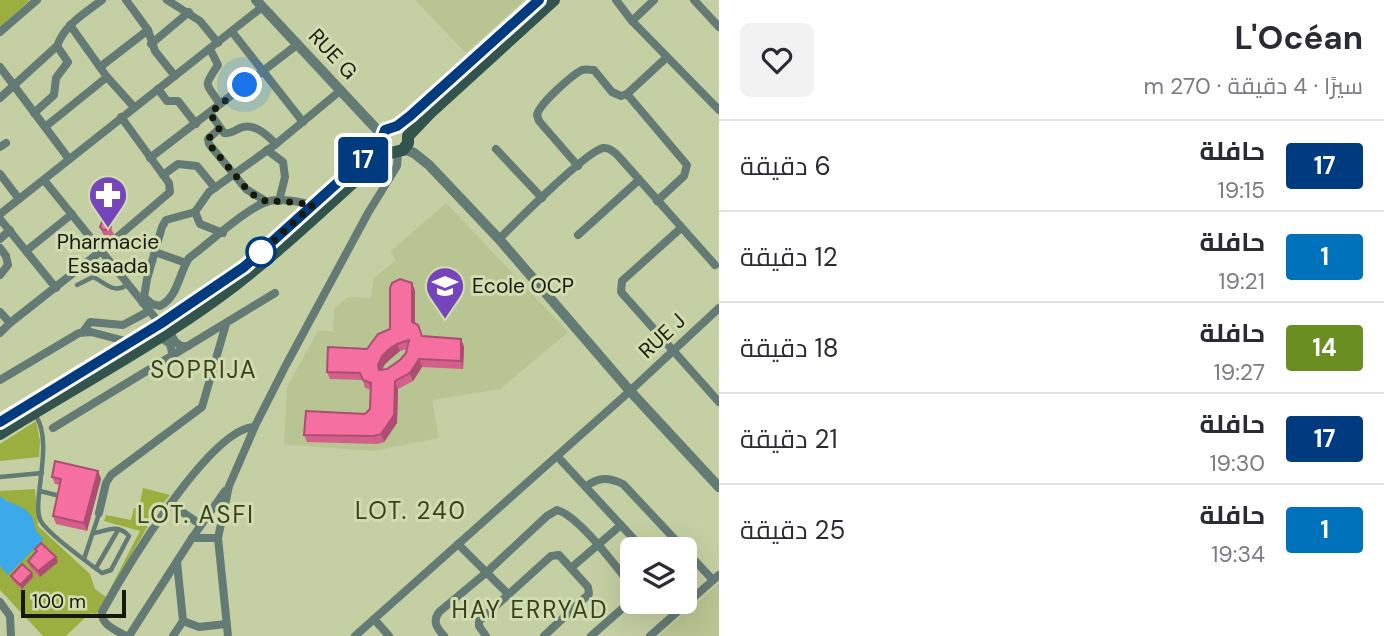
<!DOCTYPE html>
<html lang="ar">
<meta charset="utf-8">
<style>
:root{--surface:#fff;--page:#f2f2f3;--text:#2b2b33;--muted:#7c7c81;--line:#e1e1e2}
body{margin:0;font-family:"DM Sans",Cairo,sans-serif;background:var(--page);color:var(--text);direction:rtl;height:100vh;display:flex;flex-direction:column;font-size:26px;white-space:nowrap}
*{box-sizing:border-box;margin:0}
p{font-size:23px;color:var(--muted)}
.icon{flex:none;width:38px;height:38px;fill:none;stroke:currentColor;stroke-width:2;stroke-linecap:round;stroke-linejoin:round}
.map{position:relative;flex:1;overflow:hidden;direction:ltr}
.panel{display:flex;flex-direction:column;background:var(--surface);width:665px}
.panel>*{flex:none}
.badge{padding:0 14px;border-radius:5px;font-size:24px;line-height:46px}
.controls{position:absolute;left:620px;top:537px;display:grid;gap:14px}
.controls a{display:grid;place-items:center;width:77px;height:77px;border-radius:10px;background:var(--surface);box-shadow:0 7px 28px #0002;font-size:35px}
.scale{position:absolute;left:21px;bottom:18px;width:105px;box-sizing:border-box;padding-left:7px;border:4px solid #161909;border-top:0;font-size:19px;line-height:24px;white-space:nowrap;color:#161909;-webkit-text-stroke:5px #d1dcb0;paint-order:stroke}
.you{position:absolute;width:35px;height:35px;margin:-18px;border:5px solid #fff;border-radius:50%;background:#1a73e8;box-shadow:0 0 0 10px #1a73e833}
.map>.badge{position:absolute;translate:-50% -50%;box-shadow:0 0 0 4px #fff}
.round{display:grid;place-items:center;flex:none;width:74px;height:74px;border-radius:10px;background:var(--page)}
.headline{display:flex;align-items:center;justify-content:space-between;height:119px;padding:0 21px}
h1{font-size:33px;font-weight:700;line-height:52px}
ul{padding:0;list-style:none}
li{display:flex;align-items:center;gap:21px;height:91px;padding:0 21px;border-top:2px solid var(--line)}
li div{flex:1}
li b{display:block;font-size:26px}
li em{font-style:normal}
li .badge{min-width:77px;font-weight:700;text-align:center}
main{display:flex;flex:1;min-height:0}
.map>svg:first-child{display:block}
.built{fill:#b8c491}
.green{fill:#9aaf3f}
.water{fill:#3ba9ea}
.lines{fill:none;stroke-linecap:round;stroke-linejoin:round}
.service{stroke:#647a74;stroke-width:4.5}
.minor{stroke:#647a74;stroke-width:8}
.tertiary{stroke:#647a74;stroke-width:10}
.secondary{stroke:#33544d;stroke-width:12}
.wall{fill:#d3608a;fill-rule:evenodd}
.shaded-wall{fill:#ac4e71}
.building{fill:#f570a1;stroke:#ac4e71;stroke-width:2;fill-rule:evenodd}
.line-casing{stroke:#fff;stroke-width:16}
.line{stroke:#003b80;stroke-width:10}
.walk{stroke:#161909;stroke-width:7;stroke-dasharray:0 12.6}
.stop-dot{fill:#fff;stroke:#003b80;stroke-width:3.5}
.labels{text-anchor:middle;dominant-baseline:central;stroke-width:6;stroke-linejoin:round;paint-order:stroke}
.street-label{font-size:21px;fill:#161909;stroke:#d1dcb0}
.poi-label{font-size:21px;fill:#161909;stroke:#d1dcb0}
.quarter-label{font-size:24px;letter-spacing:2px;fill:#39411b;stroke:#d1dcb0}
</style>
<main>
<section class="panel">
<div class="headline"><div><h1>L'Océan</h1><p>سيرًا · 4 دقيقة · 270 m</p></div><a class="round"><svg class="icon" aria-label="heart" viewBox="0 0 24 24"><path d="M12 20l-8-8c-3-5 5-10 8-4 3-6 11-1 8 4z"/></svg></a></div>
<ul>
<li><span class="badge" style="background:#003b80;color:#fff">17</span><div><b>حافلة</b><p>19:15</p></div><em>6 دقيقة</em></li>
<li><span class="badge" style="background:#0072bc;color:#fff">1</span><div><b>حافلة</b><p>19:21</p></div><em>12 دقيقة</em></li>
<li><span class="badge" style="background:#6b8e23;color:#fff">14</span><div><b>حافلة</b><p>19:27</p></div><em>18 دقيقة</em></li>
<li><span class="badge" style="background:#003b80;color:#fff">17</span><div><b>حافلة</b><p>19:30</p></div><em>21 دقيقة</em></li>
<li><span class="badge" style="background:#0072bc;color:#fff">1</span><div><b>حافلة</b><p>19:34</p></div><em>25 دقيقة</em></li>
</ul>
</section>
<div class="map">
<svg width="719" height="636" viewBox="0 0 719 636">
<rect width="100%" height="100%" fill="#c4cfa3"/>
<g class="built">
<path d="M415 0H524L466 53Z"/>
<path d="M446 203 568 332 500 389 432 400 439 438 373 451 284 444 287 387 318 331H333L334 309 348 297 371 298 374 278 396 260 390 252Z"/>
<path d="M719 583V636H659Z"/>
</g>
<g class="green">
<path d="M0 0H30L0 27Z"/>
<path d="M36 421 40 441 39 457 0 461V444Z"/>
<path d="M143 488 170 495 156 512 96 615 90 613 66 636H43L0 590V491L35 489 38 526 90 574 95 589 106 597 140 531 104 521 106 515 131 520 134 508 139 509Z"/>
</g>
<path class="water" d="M0 496C9 505 22 504 30 514 38 525 30 527 44 539L8 575 0 566Z"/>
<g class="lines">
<g class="service">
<path d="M77 285 93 277C107 283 112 294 128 285"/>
<path d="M36 416C55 446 29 506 42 523 53 538 86 561 102 573L111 570 129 536C117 523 107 531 94 533"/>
<path d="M0 477 42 473"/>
<path d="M40 491 60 496"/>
<path d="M84 559 99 514"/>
<path d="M96 568 118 530"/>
</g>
<g class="minor">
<path d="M126 0 148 30 155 51 175 76"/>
<path d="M167 0 200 21 218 43"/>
<path d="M616 0 632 21 719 110"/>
<path d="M694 0 719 27"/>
<path d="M632 21 654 0"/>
<path d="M70 25 107 77 134 107"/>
<path d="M0 32 37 0"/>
<path d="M233 33 303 122"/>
<path d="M151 44 189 12"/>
<path d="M57 46C65 24 85 13 102 0"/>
<path d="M210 49 218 65C203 88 205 81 220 104"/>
<path d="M0 67 69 159"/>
<path d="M100 67 148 30"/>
<path d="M158 89 167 101H178L196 124"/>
<path d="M627 94 687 165 684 176 657 201"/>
<path d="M0 98 57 46 68 62 56 78 54 95 34 113"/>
<path d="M210 113 224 133C232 134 233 131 240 128 254 122 267 135 276 144"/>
<path d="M45 127 107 77"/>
<path d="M219 129 208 139 209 144 246 189 267 202"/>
<path d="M0 147 6 143"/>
<path d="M496 149 542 198"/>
<path d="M267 150 283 162 285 177 279 201"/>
<path d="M150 158 298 44"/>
<path d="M578 166 539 121 537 115C539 104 572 75 582 70 586 69 590 70 594 70L612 92 621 96 627 94 667 57"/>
<path d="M0 174 19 199"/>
<path d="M163 175 178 164 197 166 215 188"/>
<path d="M44 180 161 325"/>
<path d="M195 212 200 224 223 233"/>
<path d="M0 214 262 7"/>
<path d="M0 219 56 288"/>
<path d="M681 228 622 281 621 292 719 402"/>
<path d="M578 235 639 180"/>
<path d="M0 239 10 230"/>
<path d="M499 239C515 223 587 151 603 148 611 147 617 154 621 159L715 265"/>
<path d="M0 248 6 256 8 265 0 275"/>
<path d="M26 251 72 214"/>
<path d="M155 252 186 263"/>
<path d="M144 297 152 304 160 306C178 297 179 273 189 258 208 244 249 206 269 201 283 198 299 202 313 205"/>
<path d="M143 303 147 279 162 227 166 220 195 212 209 192 276 144 341 90"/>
<path d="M0 312 10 323 101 251 170 192 169 183 121 117"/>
<path d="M171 329C171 339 178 348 188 346"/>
<path d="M83 332 90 322 123 325 149 311"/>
<path d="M0 333 10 323"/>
<path d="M159 337 170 344 173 356"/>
<path d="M0 380 79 333 91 332 129 342"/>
<path d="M53 428 275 293"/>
<path d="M557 456 644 550"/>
<path d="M586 486C600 477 608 477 623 484L713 580"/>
<path d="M171 504 201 525"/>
<path d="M99 513 106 483 111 475 202 407 226 324"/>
<path d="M192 538H218"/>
<path d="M458 544 508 594"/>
<path d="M177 562 183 621 199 627 226 624"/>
<path d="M571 568 621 525"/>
<path d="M0 602 10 616 11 636"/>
<path d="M374 619 389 636"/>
<path d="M126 636C116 630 101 625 102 612 124 572 209 429 254 427"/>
<path d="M129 636 192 538 225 491"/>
<path d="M173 636 183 621"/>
<path d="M228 636 218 538 229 486 256 424 286 365 368 213 397 166 398 153"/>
<path d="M355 636 630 391 719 308"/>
<path d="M444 636C437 628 432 622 439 612L487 572 547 516 557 510C579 516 616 567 632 586"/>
<path d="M486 636 479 626V621L551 556 559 555 588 587 589 594 544 636"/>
<path d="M591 636 632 600"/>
<path d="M650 636 719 575"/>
</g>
<g class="tertiary">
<path d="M256 0 382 135"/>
<path d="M404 149 414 153 429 165 499 239 630 391 719 487"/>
</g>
<g class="secondary">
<path d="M384 148 391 153 403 150 408 143V136L430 113 554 0"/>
<path d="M0 422 193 303 244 267 374 150 381 141 385 130 397 126 410 116 539 0"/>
<path d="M0 434C72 389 149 348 218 298 278 254 332 201 388 151"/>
</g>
</g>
<g class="wall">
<path d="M104 217 114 234 113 237 106 238 103 234 100 227Z"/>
<path d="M412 283 415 291V324L422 336 461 339 464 347 463 369 422 367 413 381 398 389 397 423 384 442 377 444 307 442 304 435 365 414 370 409 371 390 365 388 363 380 330 379 327 372 367 349 390 329ZM407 349 406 353 400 360 387 369H382L385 364 392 357 400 351Z"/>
<path d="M98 471 101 479 87 531 56 524 53 516 60 485 55 484 52 477Z"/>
<path d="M35 549 58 562 40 577 30 567 28 561 36 553Z"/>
<path d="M32 573 33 577 22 589 12 580 11 576Z"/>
</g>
<g class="shaded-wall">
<path d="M412 283 415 291V330L412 322Z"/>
<path d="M461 339 464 347 463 369 461 361Z"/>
<path d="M397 344 400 351 385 364 381 372 378 365 382 356Z"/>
<path d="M419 359 422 367 413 381 410 373Z"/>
<path d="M395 381 398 389 397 423 384 442 381 434Z"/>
<path d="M98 471 101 479 87 531 84 523Z"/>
<path d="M56 557 58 562 40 577 38 571Z"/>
<path d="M32 573 33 577 22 589 20 585Z"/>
</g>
<g class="building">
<path d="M104 217 111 227 110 229 103 230 100 227Z"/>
<path d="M400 279 412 283V322L418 325 422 336 461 339V361L419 359 410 373 395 381 394 415 381 434 374 436 304 435 306 411 365 414 370 409 371 383 363 380 360 373 327 372 328 347 367 349 378 334 390 329V288L392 283ZM409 340 406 353 400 360 387 369 379 370 378 365 382 356 389 349 397 344Z"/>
<path d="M55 461 98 471 84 523 53 516 61 479 52 477Z"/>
<path d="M41 543 56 557 38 571 28 561 37 551 35 549Z"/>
<path d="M22 564 32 573 20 585 11 576Z"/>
</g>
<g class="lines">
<g class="line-casing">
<path id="line" d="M0 422 160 324 244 267 374 150 381 141 385 130 397 126 410 116 539 0"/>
</g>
<use href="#line" class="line"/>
<path class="walk" d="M245 85 210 113 219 129 208 139 209 144 250 193 267 202 283 201 313 205 261 252"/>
</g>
<defs>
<g id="pharmacy-pin" transform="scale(2.0125)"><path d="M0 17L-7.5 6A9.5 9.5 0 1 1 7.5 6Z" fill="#7644bb" stroke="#d1dcb0"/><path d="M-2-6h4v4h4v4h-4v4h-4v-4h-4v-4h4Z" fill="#fff"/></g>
<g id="school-pin" transform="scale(2.0125)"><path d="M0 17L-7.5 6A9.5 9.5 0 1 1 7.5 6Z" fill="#7644bb" stroke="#d1dcb0"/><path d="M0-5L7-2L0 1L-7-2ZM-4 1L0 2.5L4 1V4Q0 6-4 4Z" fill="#fff"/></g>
</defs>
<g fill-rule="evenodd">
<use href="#pharmacy-pin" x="108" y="195"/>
<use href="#school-pin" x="445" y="286"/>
</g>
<circle class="stop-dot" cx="261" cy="252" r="14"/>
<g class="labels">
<g class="street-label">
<text transform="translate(333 54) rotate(47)">RUE G</text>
<text transform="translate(662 336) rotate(-43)">RUE J</text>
</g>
<g class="poi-label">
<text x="108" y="242">Pharmacie<tspan x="108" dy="24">Essaada</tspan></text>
<text x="472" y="286" text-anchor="start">Ecole OCP</text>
</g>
<g class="quarter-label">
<text x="204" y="369">SOPRIJA</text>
<text x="411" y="510">LOT. 240</text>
<text x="196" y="514">LOT. ASFI</text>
<text x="530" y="609">HAY ERRYAD</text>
</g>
</g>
</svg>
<div class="controls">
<a><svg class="icon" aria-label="layers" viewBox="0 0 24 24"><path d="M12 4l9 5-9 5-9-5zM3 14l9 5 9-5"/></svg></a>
</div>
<div class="scale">100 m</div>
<div class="you" style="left:245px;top:85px"></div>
<b class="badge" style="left:363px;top:160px;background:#003b80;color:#fff">17</b>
</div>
</main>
